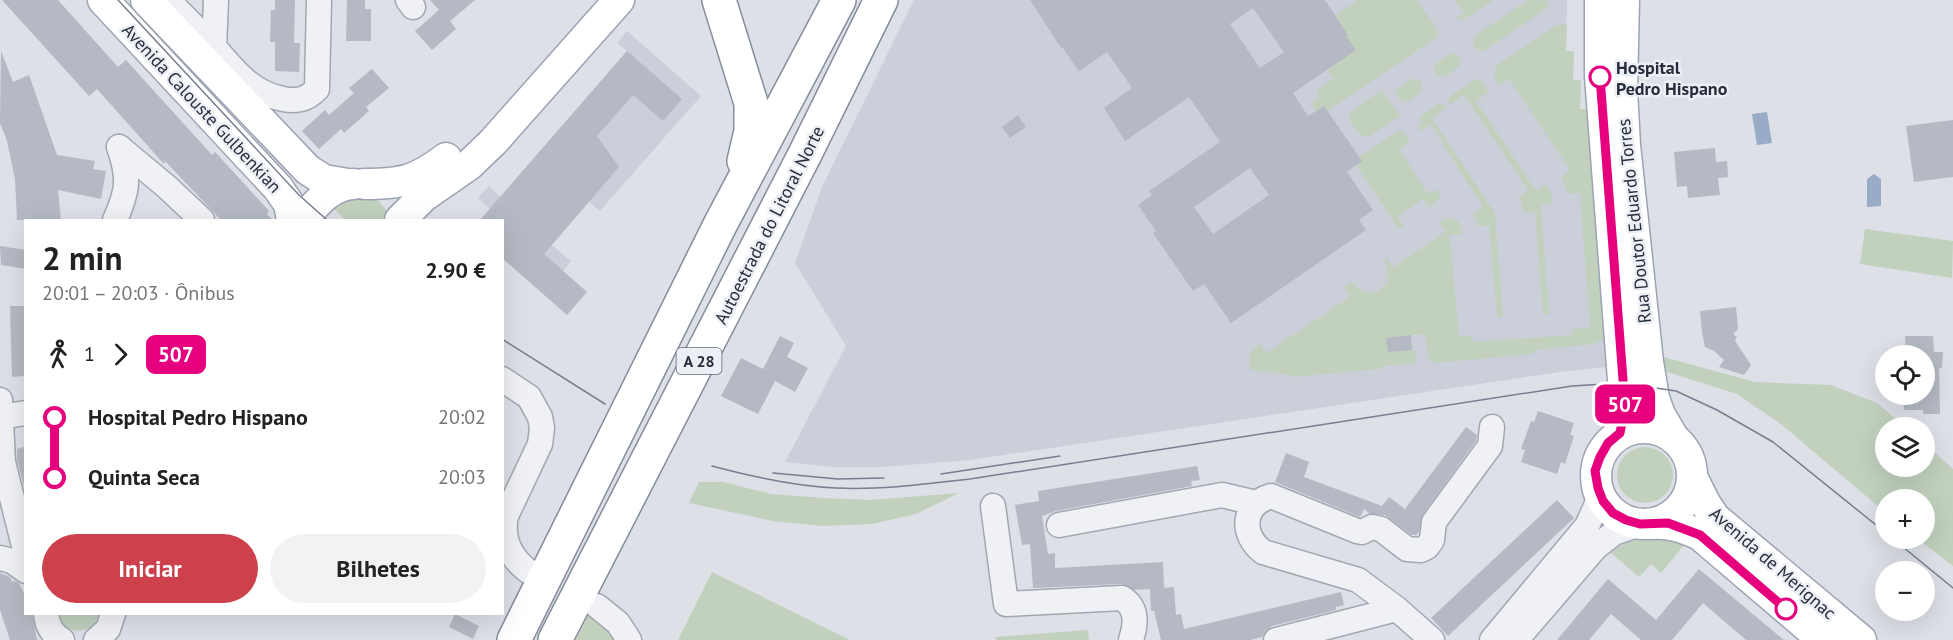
<!DOCTYPE html>
<html lang="pt">
<meta charset="utf-8">
<style>
:root{--surface:#fff;--page:#f2f2f2;--text:#222;--muted:#767676;--accent:#cc414c}
body{margin:0;font-family:"PT Sans",sans-serif;background:var(--page);color:var(--text);height:100vh;display:flex;flex-direction:column;font-size:22px;white-space:nowrap}
*{box-sizing:border-box;margin:0}
p{font-size:20px;color:var(--muted)}
.icon{flex:none;width:33px;height:33px;fill:none;stroke:currentColor;stroke-width:2;stroke-linecap:round;stroke-linejoin:round}
.map{position:relative;flex:1;overflow:hidden}
.drawer{position:absolute;left:24px;top:219px;width:480px;height:396px;display:flex;flex-direction:column;background:var(--surface);border-radius:0px;box-shadow:0 6px 24px #0002}
.drawer>*{flex:none}
.badge{padding:0 12px;border-radius:9px;font-size:21px;line-height:39px}
.buttons{position:absolute;left:1875px;top:345px;display:grid;gap:12px}
.buttons a{display:grid;place-items:center;width:60px;height:60px;border-radius:50%;background:var(--surface);box-shadow:0 6px 24px #0002;font-size:30px}
.map>.badge{position:absolute;translate:-50% -50%;box-shadow:0 0 0 3px #fff}
.legs{display:flex;align-items:center;gap:9px;height:66px;padding:0 18px;font-size:20px}
.legs p{margin-inline-start:auto}
.head{display:flex;align-items:center;justify-content:space-between;height:102px;padding:0 18px}
h1{font-size:33px;font-weight:600;line-height:45px}
.button{display:flex;gap:12px;margin-top:auto;padding:12px 18px}
.button a{flex:1;height:69px;border-radius:36px;background:var(--accent);color:#fff;font-size:24px;font-weight:600;line-height:69px;text-align:center}
.button a+a{background:var(--page);color:var(--text)}
ul{padding:0 18px;list-style:none}
li{display:flex;align-items:center;gap:21px;height:60px;font-size:22px}
li i{display:grid;place-items:center;width:9px;height:100%;margin:0 8px;background:currentColor}
li i::after{content:'';width:15px;height:15px;margin:-8px;border:4px solid;border-radius:50%;background:var(--surface)}
li p{margin-inline-start:auto}
li:first-child i{background:linear-gradient(#0000 50%,currentColor 0)}
li:last-child i{background:linear-gradient(currentColor 50%,#0000 0)}
.map>svg:first-child{display:block}
.built{fill:#cbcfd9}
.green{fill:#c1d1be}
.water{fill:#98abc7}
.building{fill:#b4b9c3;fill-rule:evenodd}
.lines{fill:none;stroke-linecap:round;stroke-linejoin:round}
.minor-casing{stroke:#a3a7b1;stroke-width:27}
.major-casing{stroke:#9ca3b2;stroke-width:33}
.highway-casing{stroke:#848c9d;stroke-width:36}
.minor{stroke:#eff1f5;stroke-width:24}
.major{stroke:#fff;stroke-width:30}
.highway{stroke:#fff;stroke-width:33}
.tram{stroke:#767e90;stroke-width:1.5}
.line-1-casing{stroke:#fff;stroke-width:14}
.line-1{stroke:#e6007e;stroke-width:9}
.stop-1-dot{fill:#fff;stroke:#e6007e;stroke-width:3}
.labels{text-anchor:middle;dominant-baseline:central;stroke-width:5;stroke-linejoin:round;paint-order:stroke}
.shield{fill:#eceff4;stroke:#626774;stroke-width:1.5}
.shield-label{font-size:16px;font-weight:bold;fill:#272d3d}
.stop-label{font-size:18px;font-weight:bold;fill:#272d3d;stroke:#eceff4;text-anchor:start}
.street-label{font-size:18px;fill:#272d3d;stroke:#eceff4}
</style>
<div class="map">
<svg width="1953" height="640" viewBox="0 0 1953 640">
<rect width="100%" height="100%" fill="#dde0e7"/>
<g class="built">
<path d="M914 0H1567L1566 51H1574L1573 80H1581L1580 109H1588L1607 329 1606 367 1560 372 970 460 882 467H833L785 462 846 346 795 263 822 187Z"/>
<path d="M627 31 701 96 600 211 589 202 552 245 571 261 563 271 502 220H480L490 209 478 198 489 186 501 197 627 51 617 43Z"/>
</g>
<g class="green">
<path d="M1359 0H1417L1438 30 1437 37 1328 111 1324 106 1316 111 1311 103 1319 97 1316 91 1333 79 1327 70 1356 50 1345 37 1348 35 1339 21 1329 20Z"/>
<path d="M1455 0H1494L1462 20 1456 18 1464 12Z"/>
<path d="M1528 0 1550 1 1546 9 1485 50 1481 51 1473 47V39L1476 35Z"/>
<path d="M1562 24H1567L1566 51H1574L1573 80H1581L1580 109H1588L1606 335 1604 339 1594 344 1536 350 1533 354 1433 363 1428 359 1425 334 1386 338 1388 352 1416 350V363L1384 366 1379 369 1294 377C1281 370 1265 375 1250 369 1247 358 1250 350 1260 343L1266 353 1350 297 1344 287 1351 282C1371 305 1398 287 1384 259L1386 258 1393 267 1445 232 1439 222 1447 218 1458 221 1461 228 1462 234 1450 235 1459 337 1472 336 1473 342 1573 335V329L1590 328 1580 193 1568 194 1561 177 1570 170 1509 79 1499 85 1493 76 1496 73 1495 69 1497 65 1555 26Z"/>
<path d="M1452 53 1459 57 1460 65 1448 75 1439 76 1435 73V64Z"/>
<path d="M1414 78 1422 82V91L1410 100 1401 101 1396 94 1397 89Z"/>
<path d="M1480 79 1489 92 1476 101 1536 191 1546 185 1551 193 1552 204 1541 205 1549 314H1543L1535 212 1524 213 1519 197 1528 190 1464 95 1450 105 1448 101 1450 96 1475 80Z"/>
<path d="M1382 90 1400 116 1370 136H1361L1350 121 1349 113Z"/>
<path d="M1438 104H1443L1446 107 1432 118 1495 213 1503 317 1497 318 1489 226H1478L1473 213 1483 207 1431 125 1421 131 1418 126 1422 123 1420 119 1422 115Z"/>
<path d="M1398 131H1403L1410 141 1399 149 1428 194 1438 189 1440 198 1430 208 1423 199 1397 216 1404 226 1399 229 1356 165 1362 161 1359 157Z"/>
<path d="M374 196 386 210 389 220H346L330 205 341 197Z"/>
<path d="M1865 229 1953 241 1952 278 1860 264Z"/>
<path d="M1660 356 1755 382 1831 385 1877 403 1905 427 1886 428V466H1924L1925 444 1953 469V566L1918 539 1924 538V500H1886L1885 512 1782 425 1737 394 1661 370Z"/>
<circle cx="1645" cy="475" r="28"/>
<path d="M699 482H723L771 494 825 498 870 500 959 493 916 514 872 524 822 526 773 521 689 503Z"/>
<path d="M1652 537 1676 541 1684 545 1661 573 1651 564 1639 577 1611 553C1623 542 1636 539 1652 537Z"/>
<path d="M712 572 850 640H678Z"/>
<path d="M58 614H99C93 636 64 637 58 614Z"/>
<path d="M588 615 606 630 614 640H576Z"/>
<path d="M1088 630 1089 640H996L995 637Z"/>
</g>
<g class="water">
<path d="M1767 112 1772 143 1757 145 1752 114Z"/>
<path d="M1874 174 1881 179V206L1867 207V179Z"/>
</g>
<g class="building">
<path d="M2 0H58L118 67 126 60 212 155 215 152 239 178 269 211 267 214 273 220H221L165 161 164 164 97 89 89 96Z"/>
<path d="M275 0H295L294 43H300L299 72 275 71V42H270L271 10H275Z"/>
<path d="M347 0H365V9H371V41H346Z"/>
<path d="M430 0H475L450 21 456 29 432 50 415 31 439 10Z"/>
<path d="M1030 0H1325L1348 35 1346 36 1356 50 1293 93 1308 116 1324 106 1362 161 1347 172 1373 210 1359 220 1366 230 1231 323 1204 284 1193 291 1153 233 1156 231 1138 205 1152 195 1149 191 1220 142 1189 97 1125 141 1104 108 1132 88 1107 52 1079 71 1062 47 1061 48ZM1253 8 1284 52 1260 68 1230 24ZM1250 168 1269 195 1213 234 1194 207Z"/>
<path d="M1 51 13 82 29 75 57 155 95 161 93 169 106 171 101 199 58 190 61 220H17L15 179 7 141 0 123Z"/>
<path d="M627 51 682 99 663 121 633 95 597 136 619 167 544 254 587 292 567 315 502 258V220H480Z"/>
<path d="M372 69 389 88 366 107 369 111 344 133 341 129 319 149 302 131 325 110 329 115 354 93 349 88Z"/>
<path d="M1018 115 1026 127 1010 138 1002 127Z"/>
<path d="M1953 120V177L1914 182 1906 126Z"/>
<path d="M1715 148 1716 162 1727 161 1728 177 1718 178 1720 195 1688 198 1687 186 1677 187 1674 152Z"/>
<path d="M0 246 26 250V269L1 265Z"/>
<path d="M10 306H26V376L12 377Z"/>
<path d="M1736 307 1738 329 1733 334 1737 337 1735 341 1751 365 1744 375 1719 367 1724 360 1714 351 1705 347 1702 333 1700 311Z"/>
<path d="M1411 335 1412 350 1388 352 1386 338Z"/>
<path d="M780 336 794 343 787 357 808 368 795 392 775 381 758 414 721 396 741 358 763 369Z"/>
<path d="M1905 336H1933L1934 352H1943L1942 368H1939L1940 414H1923V410H1904V394H1924V356H1906Z"/>
<path d="M1538 411 1574 423 1570 435 1574 436 1565 464 1561 462 1557 474 1521 462 1525 450 1521 449 1531 421 1534 422Z"/>
<path d="M1466 427 1477 435 1476 441 1423 514 1419 532 1416 535H1412L1385 515 1370 514 1364 509 1360 517 1275 482 1286 453 1309 462 1304 477 1382 506 1389 497 1405 509Z"/>
<path d="M26 446V493L17 460V449Z"/>
<path d="M1197 466 1200 480 1191 481 1192 486 1056 511 1042 516 1048 554 1055 553V568L1163 562 1164 588 1174 587 1176 615 1181 614 1184 629 1341 592 1344 605 1336 607V610L1272 626 1266 630 1262 637 1250 640H1161L1154 611H1151L1150 589 1134 590 1121 584 1033 588 1030 544 1022 545 1015 505 1039 501 1038 491Z"/>
<path d="M1557 500 1574 518 1448 636 1431 618Z"/>
<path d="M1699 569 1784 640H1746L1703 603 1672 640H1641L1611 614 1589 640H1557L1608 579 1656 620Z"/>
<path d="M0 573 10 577 12 582 15 581 19 583 26 598V614H32L37 640H10L0 610Z"/>
<path d="M455 614 479 626 473 639 449 627Z"/>
</g>
<g class="lines">
<g class="minor-casing">
<g id="minor">
<path d="M168 0 214 47 216 0"/>
<path d="M408 0 413 7"/>
<path d="M214 47C234 70 251 93 283 99 298 102 307 99 317 89L319 0"/>
<path d="M119 147 167 187 202 220"/>
<path d="M115 220C128 191 130 178 119 147"/>
<path d="M502 379 529 397 540 417 542 428 540 444 506 516C501 539 510 557 528 571"/>
<path d="M0 400 3 462 26 554"/>
<path d="M0 417 26 413"/>
<path d="M993 506 1006 604 1122 598C1138 608 1136 624 1131 640"/>
<path d="M1059 525 1222 495 1256 503"/>
<path d="M0 558 12 561 26 571"/>
<path d="M597 606 618 623 629 640"/>
<path d="M46 614C47 625 52 634 62 640"/>
<path d="M96 640 108 629 113 614"/>
<path d="M1276 640 1397 609"/>
<path d="M1432 640 1397 609 1358 580 1263 552C1241 535 1241 505 1271 496L1357 531 1362 532 1372 527 1381 529 1407 549 1421 550 1427 547 1432 540 1434 522 1490 446 1492 427"/>
<path d="M1492 640 1587 526 1597 504 1598 488"/>
<path d="M1516 640 1596 547 1614 533 1640 524"/>
</g>
</g>
<g class="major-casing">
<g id="major">
<path d="M103 0 278 188 289 204 292 220"/>
<path d="M146 0 308 170 324 180 348 184"/>
<path d="M1600 0V76L1625 406 1621 433"/>
<path d="M1624 0 1622 90 1625 145 1648 362 1654 398 1660 415 1673 437"/>
<path d="M364 184C402 184 416 181 446 158"/>
<path d="M302 220C315 205 331 184 354 184"/>
<path d="M400 220 423 197 469 165 493 142 619 0"/>
<circle cx="1644" cy="476" r="48"/>
<path d="M1693 479 1705 503 1715 518 1861 640"/>
<path d="M1652 524C1670 523 1683 527 1700 535L1823 640"/>
</g>
</g>
<g class="highway-casing">
<g id="highway">
<path d="M719 0 751 103V131L744 161"/>
<path d="M514 640 720 225 839 0"/>
<path d="M555 640 805 154 881 0"/>
</g>
</g>
<use href="#minor" class="minor"/>
<use href="#major" class="major"/>
<use href="#highway" class="highway"/>
<g class="tram">
<path d="M118 0 299 195 327 220"/>
<path d="M502 339 605 404"/>
<path d="M712 466C753 477 794 486 836 488 881 490 926 484 970 479L1572 386 1622 383 1676 391 1717 410 1773 442 1886 533"/>
<path d="M773 473 838 479 884 478"/>
<path d="M941 474 1060 456"/>
<path d="M1892 538 1953 588"/>
</g>
</g>
<g class="lines">
<g class="line-1-casing">
<path id="line-1" d="M1600 77 1625 406 1620 433 1608 443 1600 457 1595 471 1598 488 1603 501 1613 513 1626 520 1640 524 1668 523 1700 535 1786 609"/>
</g>
<use href="#line-1" class="line-1"/>
</g>
<g class="stop-1-dot">
<circle cx="1600" cy="77" r="10"/>
<circle cx="1786" cy="609" r="10"/>
</g>
<g class="labels">
<rect class="shield" x="676.5" y="348" width="45" height="26" rx="4.5"/>
<g class="shield-label">
<text x="699" y="361">A 28</text>
</g>
<g class="stop-label">
<text x="1616" y="67">Hospital<tspan x="1616" dy="21">Pedro Hispano</tspan></text>
</g>
<g class="street-label">
<text transform="translate(202 108) rotate(47)">Avenida Calouste Gulbenkian</text>
<text transform="translate(1634 221) rotate(-96)">Rua Doutor Eduardo Torres</text>
<text transform="translate(769 225) rotate(-63)">Autoestrada do Litoral Norte</text>
<text transform="translate(1773 563) rotate(41)">Avenida de Merignac</text>
</g>
</g>
</svg>
<div class="buttons">
<a><svg class="icon" aria-label="locate" viewBox="0 0 24 24"><circle cx="12" cy="12" r="6"/><path d="M12 2v4M12 18v4M2 12h4M18 12h4"/></svg></a>
<a><svg class="icon" aria-label="layers" viewBox="0 0 24 24"><path d="M12 4l9 5-9 5-9-5zM3 14l9 5 9-5"/></svg></a>
<a>+</a>
<a>−</a>
</div>
<b class="badge" style="left:1625px;top:404px;background:#e6007e;color:#fff">507</b>
<section class="drawer">
<div class="head"><div><h1>2 min</h1><p>20:01 – 20:03 · Ônibus</p></div><b>2.90 €</b></div>
<div class="legs"><svg class="icon" aria-label="walk" viewBox="0 0 24 24"><circle cx="13" cy="4" r="2"/><path d="M13 8l-2 6 4 7M11 14l-3 7M7 12l3-4h3l4 4"/></svg>1<svg class="icon" aria-label="forward" viewBox="0 0 24 24"><path d="M9 5l7 7-7 7"/></svg><b class="badge" style="background:#e6007e;color:#fff">507</b></div>
<ul>
<li><i style="color:#e6007e"></i><b>Hospital Pedro Hispano</b><p>20:02</p></li>
<li><i style="color:#e6007e"></i><b>Quinta Seca</b><p>20:03</p></li>
</ul>
<div class="button"><a>Iniciar</a><a>Bilhetes</a></div>
</section>
</div>
